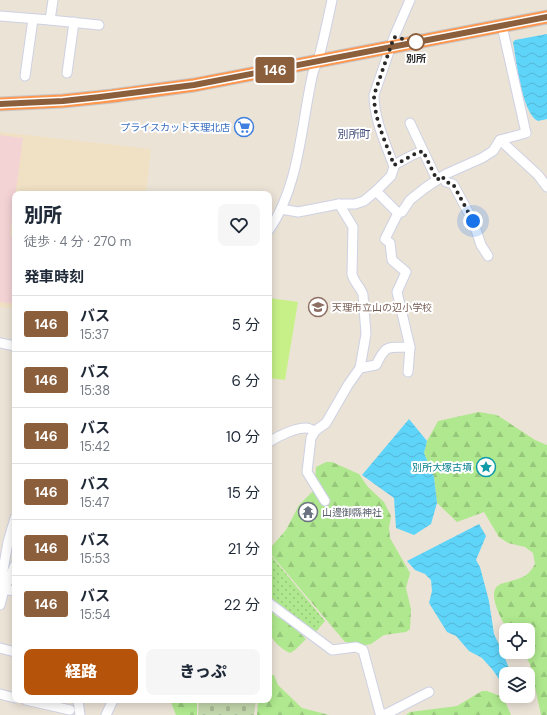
<!DOCTYPE html>
<html lang="ja">
<meta charset="utf-8">
<style>
:root{--surface:#fff;--page:#f6f6f7;--text:#1f2937;--muted:#747a83;--line:#e0e1e3;--accent:#b45309}
body{margin:0;font-family:"DM Sans","Noto Sans JP",sans-serif;background:var(--page);color:var(--text);height:100vh;display:flex;flex-direction:column;font-size:15px;white-space:nowrap}
*{box-sizing:border-box;margin:0}
p{font-size:13px;color:var(--muted)}
.icon{flex:none;width:22px;height:22px;fill:none;stroke:currentColor;stroke-width:2;stroke-linecap:round;stroke-linejoin:round}
.map{position:relative;flex:1;overflow:hidden}
.details{position:absolute;left:12px;top:191px;width:260px;height:512px;display:flex;flex-direction:column;background:var(--surface);border-radius:8px;box-shadow:0 2px 10px #0003}
.details>*{flex:none}
.badge{padding:0 8px;border-radius:3px;font-size:14px;line-height:26px}
.tools{position:absolute;left:499px;top:623px;display:grid;gap:8px}
.tools a{display:grid;place-items:center;width:36px;height:36px;border-radius:8px;background:var(--surface);box-shadow:0 2px 10px #0003;font-size:20px}
.you{position:absolute;width:20px;height:20px;margin:-10px;border:3px solid #fff;border-radius:50%;background:#1a73e8;box-shadow:0 0 0 6px #1a73e833}
.map>.badge{position:absolute;translate:-50% -50%;box-shadow:0 0 0 2px #fff}
h2{padding:0 12px;font-size:15px;line-height:36px}
.round{display:grid;place-items:center;flex:none;width:42px;height:42px;border-radius:8px;background:var(--page)}
.head{display:flex;align-items:center;justify-content:space-between;height:68px;padding:0 12px}
h1{font-size:19px;font-weight:800;line-height:30px}
.primary-button{display:flex;gap:8px;margin-top:auto;padding:8px 12px}
.primary-button a{flex:1;height:46px;border-radius:8px;background:var(--accent);color:#fff;font-size:16px;font-weight:800;line-height:46px;text-align:center}
.primary-button a+a{background:var(--page);color:var(--text)}
ul{padding:0;list-style:none}
li{display:flex;align-items:center;gap:12px;height:56px;padding:0 12px;border-top:1px solid var(--line)}
li div{flex:1}
li b{display:block;font-size:15px}
li em{font-style:normal}
li .badge{min-width:44px;font-weight:700;text-align:center}
.map>svg:first-child{display:block}
.education{fill:#f0e1c4}
.medical{fill:#f4d3d5}
.forest{fill:url(#forest-firs)}
.cemetery{fill:url(#cemetery-stones)}
.park{fill:url(#park-dots)}
.pitch{fill:#c7f188}
.water{fill:url(#water-waves)}
.lines{fill:none;stroke-linecap:round;stroke-linejoin:round}
.minor-casing{stroke:#cdd1e3;stroke-width:11}
.highway-casing{stroke:#c7c7c7;stroke-width:15}
.minor{stroke:#fff;stroke-width:9}
.highway{stroke:#ff974f;stroke-width:13}
.line-casing{stroke:#fff;stroke-width:9}
.line{stroke:#8b5e3c;stroke-width:6}
.walk{stroke:#282828;stroke-width:4;stroke-dasharray:0 7.2}
.stop-dot{fill:#fff;stroke:#8b5e3c;stroke-width:2}
.labels{text-anchor:middle;dominant-baseline:central;stroke-width:4;stroke-linejoin:round;paint-order:stroke}
.stop-label{font-size:10px;font-weight:bold;fill:#282828;stroke:#fff}
.shop-label{font-size:10px;fill:#366cbe;stroke:#fff;text-anchor:end}
.education-label{font-size:10px;fill:#785e54;stroke:#fff;text-anchor:start}
.culture-label{font-size:10px;fill:#0d838f;stroke:#fff;text-anchor:end}
.worship-label{font-size:10px;fill:#5b616d;stroke:#fff;text-anchor:start}
.neighbourhood-label{font-size:11px;fill:#45507c;stroke:#fff}
</style>
<div class="map">
<svg width="547" height="715" viewBox="0 0 547 715">
<defs>
<pattern id="forest-firs" width="22" height="20" patternUnits="userSpaceOnUse"><rect width="22" height="20" fill="#afe88e"/><path d="M5 1l3.5 6h-7zM16 11l3.5 6h-7z" fill="#97c77a"/></pattern>
<pattern id="cemetery-stones" width="16" height="16" patternUnits="userSpaceOnUse"><rect width="16" height="16" fill="#c3d7ad"/><path d="M2 7V4a2 2 0 0 1 4 0v3zM10 15v-3a2 2 0 0 1 4 0v3z" fill="#a8b995"/></pattern>
<pattern id="park-dots" width="8" height="8" patternUnits="userSpaceOnUse"><rect width="8" height="8" fill="#afe88e"/><path d="M2 2h.1M6 6h.1" fill="none" stroke="#97c77a" stroke-width="1.8" stroke-linecap="round"/></pattern>
<pattern id="water-waves" width="16" height="10" patternUnits="userSpaceOnUse"><rect width="16" height="10" fill="#5fd4f9"/><path d="M0 5q4-4 8 0t8 0" fill="none" stroke="#53b6d5"/></pattern>
</defs>
<rect width="100%" height="100%" fill="#ece3d7"/>
<path class="education" d="M0 132 151 149 146 194H15V309L0 307Z"/>
<path class="medical" d="M0 135 23 138 10 235 15 236V304L0 302Z"/>
<g class="forest">
<path d="M479 412 497 415 535 440 547 445V715H541L530 664 523 652H528V630H508C502 621 486 592 499 585 501 583 505 583 508 582 523 577 527 578 535 564L533 553 525 547 508 543 499 537 484 512 457 522 437 503 434 477 424 453 427 441 438 421Z"/>
<path d="M326 462H332L359 474 368 487 384 502 391 516 389 528 390 538 410 573 406 588 411 609 410 629 406 632 384 635 371 644 361 646 345 642 269 552 271 547 286 530 299 505 314 490 316 467Z"/>
<path d="M269 608 276 616 290 624 306 639 295 650 290 653C282 650 271 640 269 631 267 624 269 615 269 608Z"/>
<path d="M269 675H274L278 685 302 708 329 715H257L258 700H269Z"/>
<path d="M482 691H487L503 697 511 715H406L410 712 457 706Z"/>
<path d="M170 700H197V715H176Z"/>
</g>
<path class="cemetery" d="M199 700H256L254 715H198Z"/>
<path class="park" d="M269 553 325 621 314 634 269 598Z"/>
<path class="pitch" d="M269 298 298 302 285 380 269 378Z"/>
<g class="water">
<path d="M547 34V119L538 121C522 114 516 59 513 42L515 40Z"/>
<path d="M409 419 427 441 424 453 434 477 437 503 431 524 414 535 396 528 394 498 362 475Z"/>
<path d="M479 524 486 536 476 560 480 567 489 601 494 634 503 653 510 671 499 679 492 669 482 658 469 651 456 636 447 632 429 603 432 591 431 580 425 574 415 570 407 561Z"/>
</g>
<g class="lines">
<g class="minor-casing">
<g id="minor">
<path d="M0 16 50 20 53 0"/>
<path d="M50 20 99 25"/>
<path d="M67 73 74 22"/>
<path d="M25 76 33 19"/>
<path d="M410 123 437 180"/>
<path d="M500 140 538 175 547 187"/>
<path d="M394 165C404 160 412 154 423 151"/>
<path d="M442 177 446 182 453 184 473 221 481 245 488 256"/>
<path d="M376 191 398 213 402 212 410 200 425 188 446 174 482 158 493 151 500 140 526 133 502 26"/>
<path d="M281 209 298 212 339 204H355L364 201 376 191 391 176 394 167C386 144 374 120 374 95L394 37 410 0"/>
<path d="M398 213 385 239 390 243 392 260 406 272 397 292 410 347 408 372"/>
<path d="M269 230C299 187 301 127 312 77 313 70 317 64 319 57 324 38 328 19 332 0"/>
<path d="M0 343 15 346"/>
<path d="M360 368 376 365C387 343 387 348 410 347"/>
<path d="M269 442C278 436 295 428 306 428 309 428 312 430 315 431"/>
<path d="M325 501 307 472 311 438 315 431 326 423 348 385 360 368 366 334 363 295C361 287 354 283 352 274L353 227 339 204"/>
<path d="M0 589 15 591"/>
<path d="M4 590 1 582 8 542 15 518"/>
<path d="M269 603 332 650 356 647 363 650 380 713 384 714 388 713 429 692"/>
<path d="M0 605 4 590 15 565"/>
<path d="M0 648 15 652"/>
<path d="M0 694 15 698"/>
<path d="M26 700 70 710"/>
<path d="M78 700 80 715"/>
<path d="M106 715 113 700"/>
</g>
</g>
<g class="highway-casing">
<path id="highway" d="M0 104 63 101 112 96 194 85 547 17"/>
</g>
<use href="#minor" class="minor"/>
<use href="#highway" class="highway"/>
</g>
<g class="lines">
<g class="line-casing">
<path id="line" d="M0 104 63 101 100 97 194 85 547 17"/>
</g>
<use href="#line" class="line"/>
<path class="walk" d="M416 42 394 37 374 95C374 119 386 143 394 165 404 161 412 154 423 151L437 180 442 176 446 182 453 184 473 221"/>
</g>
<defs>
<g id="supermarket-ring" transform="scale(1)"><circle r="9.5" fill="#fff" stroke="#3f7fe0" stroke-width="1.5"/><path d="M-6-5.5h2.5l.6 2H6L4.5 2H-2.5L-4.4-4H-6ZM-1.5 3.2a1.3 1.3 0 1 0 .1 0ZM3 3.2a1.3 1.3 0 1 0 .1 0Z" fill="#3f7fe0"/></g>
<g id="school-ring" transform="scale(1)"><circle r="9.5" fill="#fff" stroke="#8d6e63" stroke-width="1.5"/><path d="M0-5L7-2L0 1L-7-2ZM-4 1L0 2.5L4 1V4Q0 6-4 4Z" fill="#8d6e63"/></g>
<g id="sight-ring" transform="scale(1)"><circle r="9.5" fill="#fff" stroke="#0f9aa8" stroke-width="1.5"/><path d="M0-6L1.8-2.2L6-1.7L2.9 1.2L3.7 5.4L0 3.3L-3.7 5.4L-2.9 1.2L-6-1.7L-1.8-2.2Z" fill="#0f9aa8"/></g>
<g id="temple-ring" transform="scale(1)"><circle r="9.5" fill="#fff" stroke="#6b7280" stroke-width="1.5"/><path d="M0-6L5-2H3V0L6.5 2.5H4V6H1.5V3h-3V6H-4V2.5H-6.5L-3 0V-2H-5Z" fill="#6b7280"/></g>
</defs>
<g fill-rule="evenodd">
<use href="#supermarket-ring" x="244" y="127"/>
<use href="#school-ring" x="318" y="307"/>
<use href="#sight-ring" x="486" y="467"/>
<use href="#temple-ring" x="308" y="512"/>
</g>
<circle class="stop-dot" cx="416" cy="42" r="8"/>
<g class="labels">
<g class="stop-label">
<text x="416" y="58">別所</text>
</g>
<g class="shop-label">
<text x="230" y="127">プライスカット天理北店</text>
</g>
<g class="education-label">
<text x="332" y="307">天理市立山の辺小学校</text>
</g>
<g class="culture-label">
<text x="472" y="467">別所大塚古墳</text>
</g>
<g class="worship-label">
<text x="322" y="512">山邊御縣神社</text>
</g>
<g class="neighbourhood-label">
<text x="354" y="134">別所町</text>
</g>
</g>
</svg>
<div class="tools">
<a><svg class="icon" aria-label="locate" viewBox="0 0 24 24"><circle cx="12" cy="12" r="6"/><path d="M12 2v4M12 18v4M2 12h4M18 12h4"/></svg></a>
<a><svg class="icon" aria-label="layers" viewBox="0 0 24 24"><path d="M12 4l9 5-9 5-9-5zM3 14l9 5 9-5"/></svg></a>
</div>
<div class="you" style="left:473px;top:221px"></div>
<b class="badge" style="left:275px;top:70px;background:#8b5e3c;color:#fff">146</b>
<section class="details">
<div class="head"><div><h1>別所</h1><p>徒歩 · 4 分 · 270 m</p></div><a class="round"><svg class="icon" aria-label="heart" viewBox="0 0 24 24"><path d="M12 20l-8-8c-3-5 5-10 8-4 3-6 11-1 8 4z"/></svg></a></div>
<h2>発車時刻</h2>
<ul>
<li><span class="badge" style="background:#8b5e3c;color:#fff">146</span><div><b>バス</b><p>15:37</p></div><em>5 分</em></li>
<li><span class="badge" style="background:#8b5e3c;color:#fff">146</span><div><b>バス</b><p>15:38</p></div><em>6 分</em></li>
<li><span class="badge" style="background:#8b5e3c;color:#fff">146</span><div><b>バス</b><p>15:42</p></div><em>10 分</em></li>
<li><span class="badge" style="background:#8b5e3c;color:#fff">146</span><div><b>バス</b><p>15:47</p></div><em>15 分</em></li>
<li><span class="badge" style="background:#8b5e3c;color:#fff">146</span><div><b>バス</b><p>15:53</p></div><em>21 分</em></li>
<li><span class="badge" style="background:#8b5e3c;color:#fff">146</span><div><b>バス</b><p>15:54</p></div><em>22 分</em></li>
</ul>
<div class="primary-button"><a>経路</a><a>きっぷ</a></div>
</section>
</div>
